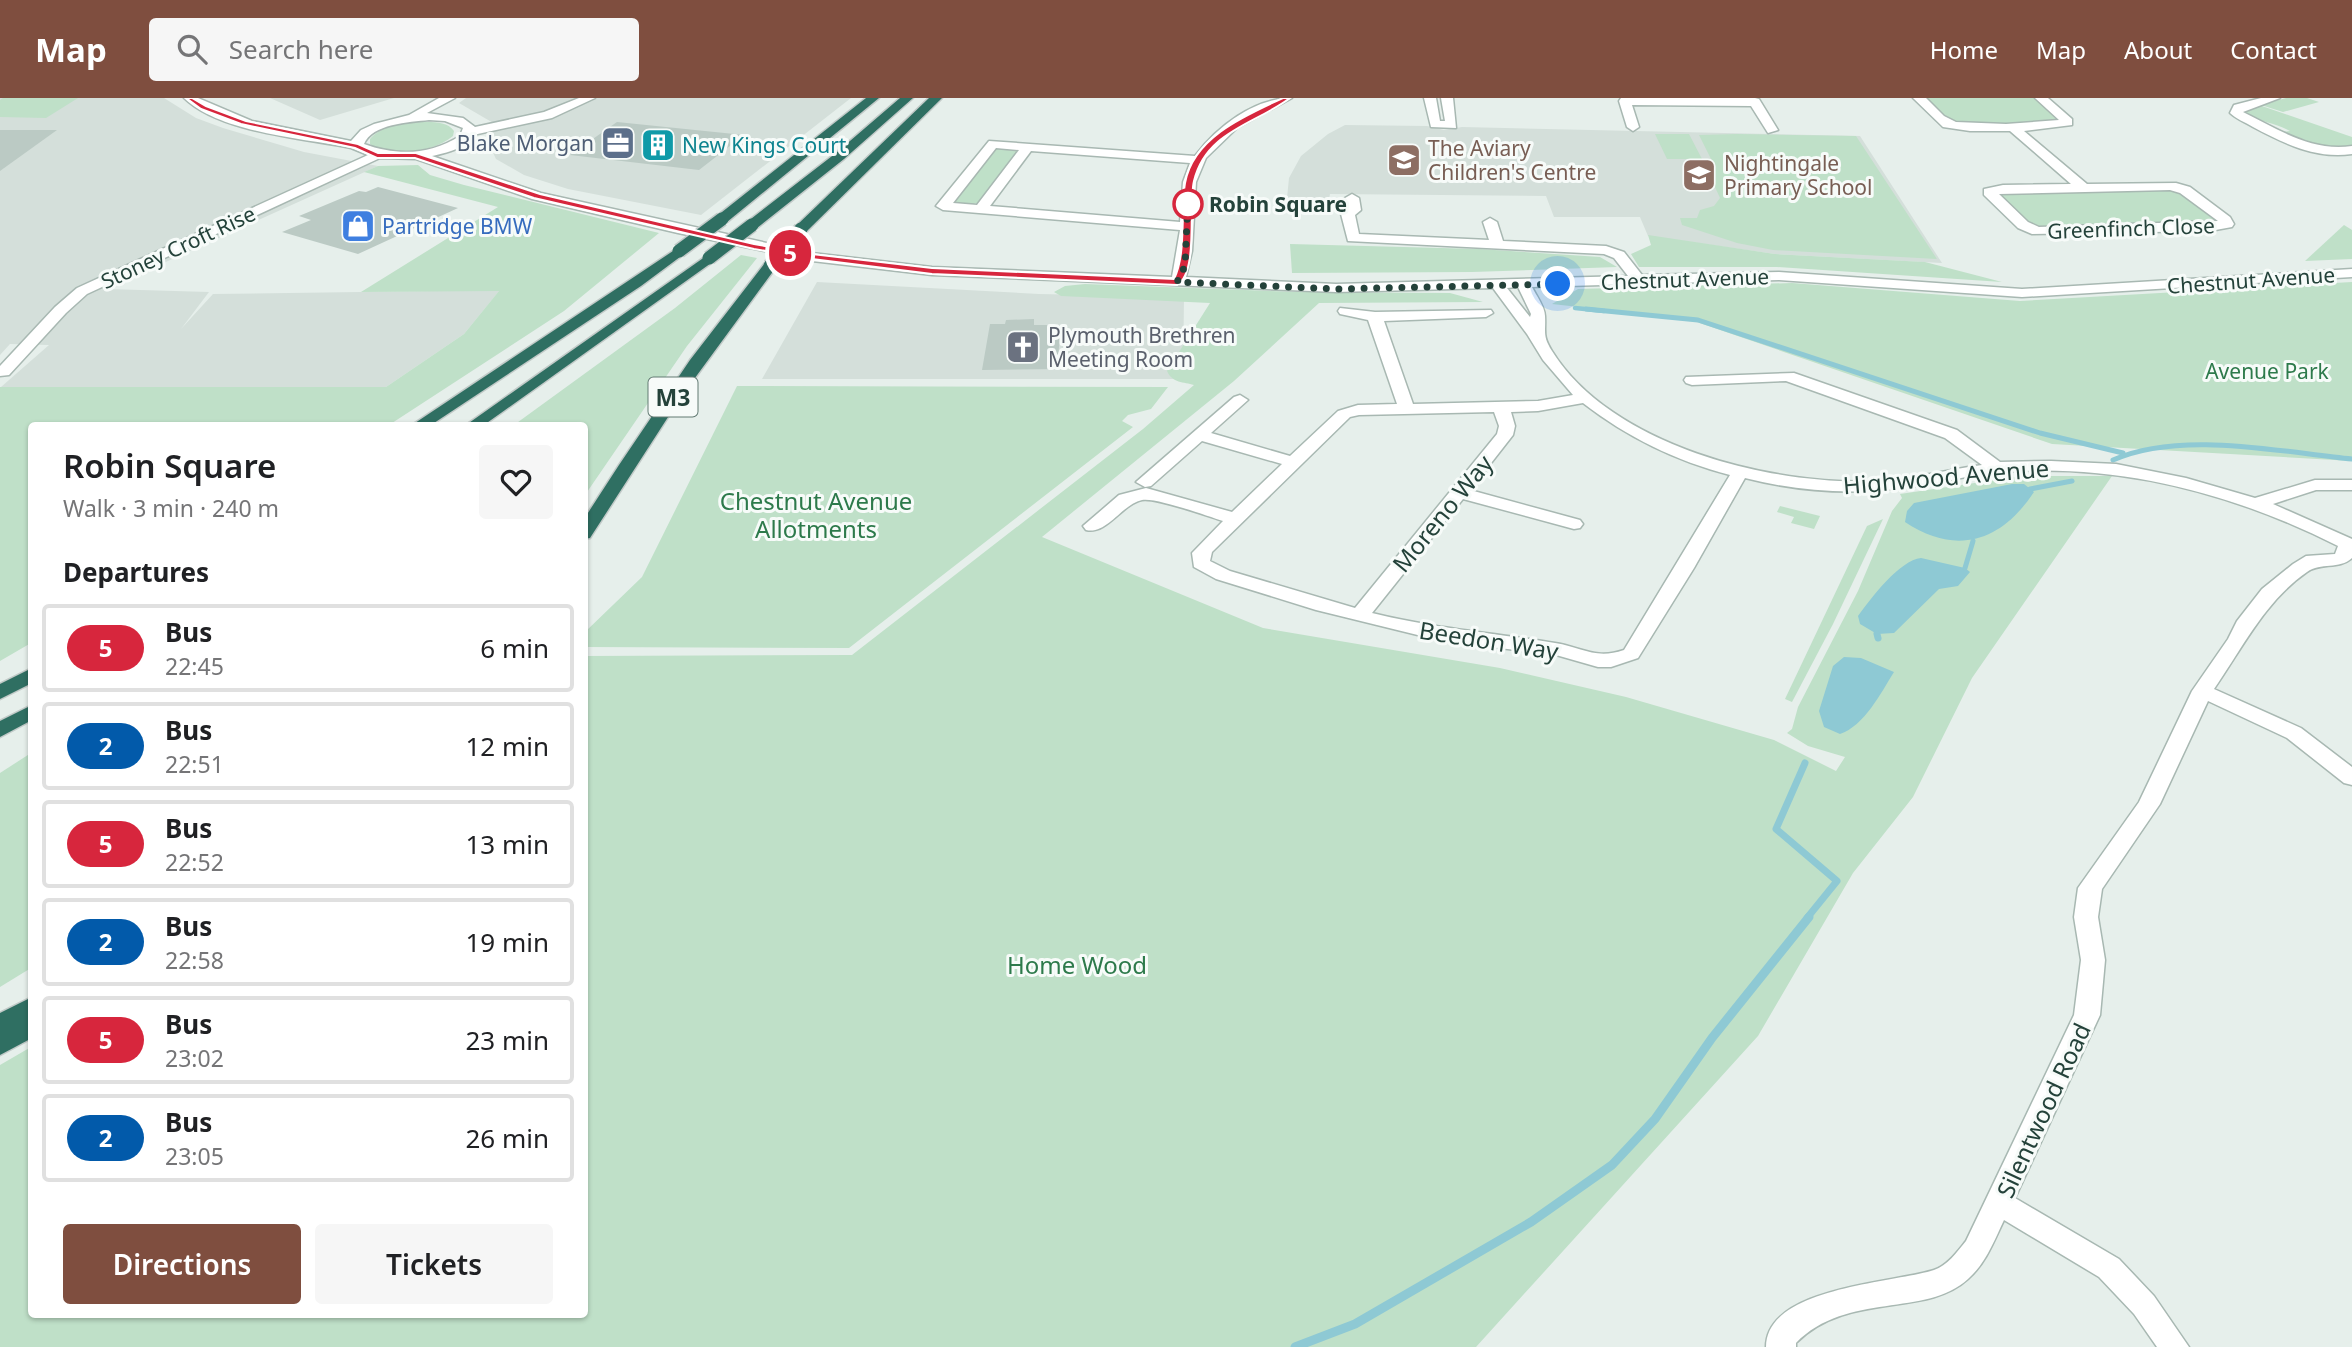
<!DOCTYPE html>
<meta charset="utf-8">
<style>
:root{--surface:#fff;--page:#f6f6f6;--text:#202124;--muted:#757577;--line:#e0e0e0;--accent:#7f4e3f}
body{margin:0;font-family:"Noto Sans",sans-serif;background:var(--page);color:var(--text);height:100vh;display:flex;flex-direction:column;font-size:26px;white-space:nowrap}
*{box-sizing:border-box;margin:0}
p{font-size:23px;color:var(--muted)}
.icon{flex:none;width:38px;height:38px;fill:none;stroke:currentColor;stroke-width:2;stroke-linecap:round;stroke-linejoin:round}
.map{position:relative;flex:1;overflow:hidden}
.panel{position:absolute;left:28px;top:324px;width:560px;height:896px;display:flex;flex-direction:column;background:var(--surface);border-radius:7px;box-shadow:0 2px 5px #0004}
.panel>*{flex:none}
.badge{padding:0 14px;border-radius:23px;font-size:24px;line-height:46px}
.you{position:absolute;width:35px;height:35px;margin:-18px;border:5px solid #fff;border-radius:50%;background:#1a73e8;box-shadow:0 0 0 10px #1a73e833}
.map>.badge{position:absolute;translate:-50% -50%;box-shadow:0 0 0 4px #fff}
h2{padding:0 35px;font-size:26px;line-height:63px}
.round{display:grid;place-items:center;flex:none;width:74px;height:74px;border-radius:7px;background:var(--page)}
.headline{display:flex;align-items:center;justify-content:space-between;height:119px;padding:0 35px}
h1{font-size:33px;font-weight:600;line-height:52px}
.button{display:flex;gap:14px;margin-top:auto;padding:14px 35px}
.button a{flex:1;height:80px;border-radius:7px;background:var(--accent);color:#fff;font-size:28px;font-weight:600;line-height:80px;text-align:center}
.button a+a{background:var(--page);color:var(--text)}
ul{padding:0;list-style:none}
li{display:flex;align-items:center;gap:21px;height:88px;margin:0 14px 10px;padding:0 21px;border:4px solid var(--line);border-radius:7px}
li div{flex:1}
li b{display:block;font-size:26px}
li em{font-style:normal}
li .badge{min-width:77px;font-weight:700;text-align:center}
header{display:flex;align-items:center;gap:42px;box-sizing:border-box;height:98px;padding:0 35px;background:var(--accent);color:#fff}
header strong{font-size:33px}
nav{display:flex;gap:38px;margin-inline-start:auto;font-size:24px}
.search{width:490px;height:63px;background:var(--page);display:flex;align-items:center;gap:18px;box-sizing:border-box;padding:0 24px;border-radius:7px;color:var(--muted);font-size:26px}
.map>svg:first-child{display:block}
.built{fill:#d4dfda}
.green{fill:#bfe0c8}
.water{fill:#8ec9d4}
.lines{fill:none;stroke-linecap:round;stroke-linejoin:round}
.stream-far3{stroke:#8ec9d4;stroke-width:4.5}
.stream-far2{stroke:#8ec9d4;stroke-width:5}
.stream-far1{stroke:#8ec9d4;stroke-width:7}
.stream{stroke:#8ec9d4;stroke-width:9}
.building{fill:#bbcac4}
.minor-casing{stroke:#a8b8b2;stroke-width:3}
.highway-casing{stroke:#c2cac8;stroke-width:3}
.minor{fill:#fff;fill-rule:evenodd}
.highway{fill:#2f6f62;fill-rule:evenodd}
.highway-bridge-casing{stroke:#c2cac8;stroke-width:16;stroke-linecap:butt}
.highway-bridge{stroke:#2f6f62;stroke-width:13}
.line{fill:#d7263d;stroke:#fff;stroke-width:2}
.walk{stroke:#24423a;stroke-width:7;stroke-dasharray:0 12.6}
.stop-dot{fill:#fff;stroke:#d7263d;stroke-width:3.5}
.labels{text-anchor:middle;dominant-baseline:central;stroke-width:6;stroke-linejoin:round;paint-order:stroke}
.far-service-label{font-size:21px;fill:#4e5e75;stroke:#f7fbf9;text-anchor:end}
.far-culture-label{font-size:21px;fill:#0d838f;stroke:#f7fbf9;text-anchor:start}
.far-education-label{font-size:21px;fill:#785e54;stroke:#f7fbf9;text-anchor:start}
.far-stop-label{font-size:21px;font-weight:bold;fill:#24423a;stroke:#f7fbf9;text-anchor:start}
.far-shop-label{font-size:21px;fill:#366cbe;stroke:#f7fbf9;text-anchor:start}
.far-street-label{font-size:21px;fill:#24423a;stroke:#f7fbf9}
.far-worship-label{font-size:21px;fill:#5b616d;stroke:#f7fbf9;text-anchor:start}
.far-park-label{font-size:21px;fill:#2d7a4b;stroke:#f7fbf9}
.shield{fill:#f7fbf9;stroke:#637a73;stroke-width:2}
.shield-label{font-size:23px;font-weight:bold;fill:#24423a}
.street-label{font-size:24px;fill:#24423a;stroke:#f7fbf9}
.park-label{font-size:24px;fill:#2d7a4b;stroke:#f7fbf9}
</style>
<header>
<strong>Map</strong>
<div class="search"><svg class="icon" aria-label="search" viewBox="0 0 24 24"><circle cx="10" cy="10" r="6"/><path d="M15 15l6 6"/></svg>Search here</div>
<nav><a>Home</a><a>Map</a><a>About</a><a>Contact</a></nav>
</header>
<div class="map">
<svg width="2352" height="1249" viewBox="0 0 2352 1249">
<rect width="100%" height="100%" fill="#e6efeb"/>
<g class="built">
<path d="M0 0H164L196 20 223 30 304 54 378 68 106 191 209 194 181 231 213 196 500 192 464 236 386 289H1L49 247 10 246 0 257Z"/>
<path d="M270 0H394L320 22Z"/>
<path d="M466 0H851L701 117 568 91 524 77 496 61 487 42 495 26 459 5Z"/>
<path d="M1345 27 1427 28 1444 32 1462 29 1860 38 1942 165 1775 156 1648 138 1640 119H1554L1546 98 1330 96 1329 101 1287 100 1289 80 1301 58 1328 36Z"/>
<path d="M817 184 1039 196 1184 199 1183 281H762Z"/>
</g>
<g class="green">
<path d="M3 0H78L46 20 0 19V2Z"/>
<path d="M1923 0H2035L2056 21C2041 28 1970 31 1953 23 1941 18 1932 9 1923 0Z"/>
<path d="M2286 0H2307L2319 4 2283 14 2261 7Z"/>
<path d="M2259 7 2352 39V48L2320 50 2281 34 2290 33C2275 25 2261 24 2246 16L2247 12Z"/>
<path d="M422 24C433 24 447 23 454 33L453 38C434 54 391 61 370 46V41C382 27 404 25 422 24Z"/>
<path d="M1655 36H1689L1702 61H1667Z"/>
<path d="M1737 36 1856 38 1937 161 1773 152 1737 145 1682 127 1680 120H1697L1700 112 1714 108 1720 100 1703 63H1712L1699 37Z"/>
<path d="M997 49 1018 52 978 105 969 107 955 105 953 103 991 53Z"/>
<path d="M418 67 430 77 464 87 659 135 564 213 389 327H32L31 545 0 563V289H386L464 236 499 193 361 194 498 109 364 74 378 68Z"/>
<path d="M2166 90 2180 94 2217 123 2041 130 2031 127 1997 99 1999 95Z"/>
<path d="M2344 127 2352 132V161L2305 163Z"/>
<path d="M1648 137 1775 156 1925 164 2002 184 1777 169H1639L1631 156 1651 147Z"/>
<path d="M1290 146 1479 151 1600 159 1617 169 1472 174 1292 175Z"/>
<path d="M741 157 757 160 687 248 585 397 584 327H514L675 210Z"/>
<path d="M2352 184V363L2052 346 1688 221 1552 206 1578 191 1792 185 2020 203Z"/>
<path d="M1085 186 1299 194 1450 195 1483 204 1319 205 1234 283 1042 439 1263 530 1500 570 1626 599 1774 642 1836 673 1845 659 1808 648 1787 635 1792 631 1798 609 1858 493 1892 413 1902 400 1900 396 2022 378H2112L1972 580 1913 699 1853 775 1758 938 1476 1249H0V967L31 949 32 1216H584L585 558 852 557 1143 331 1194 287C1184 284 1172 285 1167 273L1210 205 1061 198 1054 194 1065 188Z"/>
<path d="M737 288 1168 289 1151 311 1128 317 1122 323 1133 329 849 550 585 549V534L642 479Z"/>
<path d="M1780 408 1820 418 1814 431 1791 425 1794 419 1777 414Z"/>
<path d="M1883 421 1833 526 1792 604 1785 601 1867 428Z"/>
<path d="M31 655V870L0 889V675Z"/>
</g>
<g class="water">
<path d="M2012 386H2024L2034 394C2001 444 1956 458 1905 424L1907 413 1914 405Z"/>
<path d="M1921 460 1965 470 1970 474 1958 488 1939 491 1894 535 1877 536 1860 526 1858 518C1871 500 1900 462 1921 460Z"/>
<path d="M1844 559 1861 560 1894 574C1881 595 1864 628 1840 636L1824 629 1819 613 1833 568Z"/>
</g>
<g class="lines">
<path class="stream-far3" d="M1575 210 1604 213"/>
<g class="stream-far2">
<path d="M1586 211 1698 222 2040 335 2123 355"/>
<path d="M2113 362C2180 332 2280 354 2352 361"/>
<path d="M2030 391 2072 383"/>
<path d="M1965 470 1973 443"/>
</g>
<g class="stream-far1">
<path d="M1877 536 1878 540"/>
<path d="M1805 665 1776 731 1837 783 1807 820"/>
</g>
<path class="stream" d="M1295 1249 1355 1226 1531 1124 1612 1067 1655 1021 1712 940 1809 819"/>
</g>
<g class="building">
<path d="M617 24 744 37 699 72 570 57Z"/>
<path d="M0 32H57L0 73Z"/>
<path d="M378 89 458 110 358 156 282 134 311 122 299 118 359 93 366 94Z"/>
<path d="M1034 221V227H1061L1057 271 982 272 990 226H1005L1006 222Z"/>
</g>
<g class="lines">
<g class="minor-casing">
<g id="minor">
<path d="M184 0H198L252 23 351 43 361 32 374 26 409 17 439 0H455L427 15 463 20 475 29 544 14 579 0H595L552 20 473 37C467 50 446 55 432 58L541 95 812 155 932 169 1172 179 1180 132 943 112 936 108 989 43 1195 58C1217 29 1254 0 1292 0L1237 30 1206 60 1196 84 1192 153 1186 179 1336 186 1628 178 1614 160 1604 156 1348 143 1341 116 1347 111 1345 100 1352 96 1359 100 1361 112 1355 117 1359 136 1489 142 1483 124 1490 120 1497 124 1503 143 1606 148 1624 154 1642 177 1779 174 2022 191 2352 171V179L2022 199 1779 182 1532 189C1536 197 1545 209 1545 218 1546 234 1542 237 1552 253 1611 348 1772 388 1876 383 1912 381 1946 372 1982 367L1945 340 1786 283 1692 287 1686 285 1684 282 1686 279 1794 275 1957 332 2000 364 2051 363 2116 366 2186 380 2255 400 2315 382H2352V392H2316L2273 406 2352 441V460C2339 472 2321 464 2307 474 2265 503 2243 549 2214 591L2301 630 2352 669V687L2344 685 2287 640 2208 603 2160 706 2102 791 2098 819 2105 862 2100 917 2015 1100 2119 1161 2154 1198 2189 1249H2157L2134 1216 2099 1179 2004 1122C1994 1143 1986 1165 1968 1181 1926 1220 1847 1193 1796 1245V1249H1766C1766 1189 1894 1185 1934 1172 1947 1168 1957 1154 1966 1143L2074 917 2081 862 2074 819 2078 790 2139 704 2192 593 2228 541 2237 523 2262 491 2293 466 2306 458 2335 456 2338 448C2235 396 2120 365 2002 374 1969 377 1936 386 1903 390 1851 397 1796 393 1745 380L1694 470 1638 560 1611 569H1598L1556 557 1442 543 1316 512 1216 481 1194 469 1192 455 1223 423C1207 418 1155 399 1142 402 1122 406 1107 437 1086 432L1083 428 1119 397 1146 390 1232 414 1282 366 1202 343 1151 388 1145 389 1136 384 1234 299 1240 297 1248 302 1211 335 1290 358 1338 313 1358 307 1397 306 1368 222 1340 216 1338 213 1340 210 1375 214 1491 212 1493 215 1486 219 1384 223 1413 306 1538 303 1573 297 1543 262 1527 236 1493 190 1336 194 932 177 812 163 678 135 532 101 416 61 380 60 87 196 66 215 9 277 0 278V268L55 209 77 190 368 57 351 50C303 40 220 35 184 0ZM429 22 445 23 463 30 460 38C430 57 397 58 364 46 372 26 409 24 429 22ZM996 50 1019 52 977 107 953 105ZM1031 53 1190 65 1183 84 1180 124 990 108ZM1518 189 1531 216 1530 219 1507 190ZM1583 305C1627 339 1676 363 1730 377L1624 552C1595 562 1582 549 1555 545 1493 535 1433 530 1372 515L1463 401 1574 431 1580 430 1583 426 1580 422 1470 392 1513 337 1515 328 1511 314 1538 313ZM1494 314 1499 328 1497 336 1355 510 1230 473 1210 463 1212 454 1350 319 1359 317Z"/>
<path d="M1424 0H1436L1440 23H1445L1441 0H1453L1456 30 1431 29Z"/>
<path d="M1621 0H1755L1759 1 1778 32 1768 35 1751 8 1632 7 1639 29 1633 33 1627 29 1619 3Z"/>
<path d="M1913 0H1926L1944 18 1956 24 2006 26 2059 22 2035 0H2048L2072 21V27L2024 33 2087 86 2176 85 2190 89 2230 119 2234 126 2232 129 2210 133 2032 136 2018 130 1984 97V91L2003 87 2071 86 2010 33H1970L1943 29ZM2170 92 2180 95 2218 123 2039 129 2028 124 1999 96Z"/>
<path d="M2261 0H2280L2243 14C2278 31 2311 54 2352 48V56C2315 61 2285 46 2253 29 2245 24 2236 21 2230 15L2234 7Z"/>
</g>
</g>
<g class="highway-casing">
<g id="highway">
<path d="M866 0H879L727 124H717V118Z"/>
<path d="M900 0H913L844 61 757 130H747V124L836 55Z"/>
<path d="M929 0H942L806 134H796V128Z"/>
<path d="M679 149 684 150V156L641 188 431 327H412Z"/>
<path d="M709 156 716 160 714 163 484 327H466Z"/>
<path d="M770 164 777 168 681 299 590 440 584 441V421L619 367 690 262 765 165Z"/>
<path d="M32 570V585L0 601V586Z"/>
<path d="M32 607V622L0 639V623Z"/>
<path d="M32 899V940L0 957V915Z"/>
</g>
</g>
<use href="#minor" class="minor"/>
<use href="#highway" class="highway"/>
<g class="highway-bridge-casing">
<g id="highway-bridge">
<path d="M679 153 722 121"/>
<path d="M709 160 752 127"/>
<path d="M770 168 801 131"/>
</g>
</g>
<use href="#highway-bridge" class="highway-bridge"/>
</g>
<path class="line" d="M186 0H192L206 8 246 23 358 46 378 55H416L540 96 754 146 812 156 932 170 1174 181C1183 162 1182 139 1183 118 1184 107 1183 96 1185 85 1193 39 1246 17 1283 0H1290C1256 26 1206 33 1194 83 1188 107 1199 175 1177 187L932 176 812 161 754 151 534 100 415 60H377L355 50 241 26 201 11Z"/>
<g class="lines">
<path class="walk" d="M1188 106V101L1185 168 1177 184 1336 191 1558 186"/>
</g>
<defs>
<g id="office-square" transform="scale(1.75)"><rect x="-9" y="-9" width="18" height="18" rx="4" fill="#5c6f8a" stroke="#f7fbf9"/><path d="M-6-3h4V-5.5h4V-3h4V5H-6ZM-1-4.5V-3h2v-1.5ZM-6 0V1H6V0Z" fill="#fff"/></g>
<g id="building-square" transform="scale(1.75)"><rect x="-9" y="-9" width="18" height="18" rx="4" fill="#0f9aa8" stroke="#f7fbf9"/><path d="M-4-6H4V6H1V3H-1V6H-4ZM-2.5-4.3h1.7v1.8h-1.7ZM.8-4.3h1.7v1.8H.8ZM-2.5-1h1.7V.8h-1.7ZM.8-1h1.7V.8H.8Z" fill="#fff"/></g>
<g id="school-square" transform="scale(1.75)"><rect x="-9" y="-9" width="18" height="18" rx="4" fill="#8d6e63" stroke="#f7fbf9"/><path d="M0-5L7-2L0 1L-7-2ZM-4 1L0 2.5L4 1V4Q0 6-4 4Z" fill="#fff"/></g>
<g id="shop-square" transform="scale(1.75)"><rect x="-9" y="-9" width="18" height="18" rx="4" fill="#3f7fe0" stroke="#f7fbf9"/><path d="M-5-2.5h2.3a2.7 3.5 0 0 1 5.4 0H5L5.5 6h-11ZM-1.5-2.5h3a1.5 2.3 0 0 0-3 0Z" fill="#fff"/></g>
<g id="church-square" transform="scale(1.75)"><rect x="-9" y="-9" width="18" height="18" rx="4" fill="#6b7280" stroke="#f7fbf9"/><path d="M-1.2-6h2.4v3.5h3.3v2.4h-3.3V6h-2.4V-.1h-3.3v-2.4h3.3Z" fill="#fff"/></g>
</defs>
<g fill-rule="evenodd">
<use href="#office-square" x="618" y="45"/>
<use href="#building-square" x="658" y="47"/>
<use href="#school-square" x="1404" y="62"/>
<use href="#school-square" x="1699" y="77"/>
<use href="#shop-square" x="358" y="128"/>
<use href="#church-square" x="1023" y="249"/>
</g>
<circle class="stop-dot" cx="1188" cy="106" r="14"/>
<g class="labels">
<g class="far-service-label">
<text x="594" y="45">Blake Morgan</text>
</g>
<g class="far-culture-label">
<text x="682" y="47">New Kings Court</text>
</g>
<g class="far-education-label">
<text x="1428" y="50">The Aviary<tspan x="1428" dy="24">Children's Centre</tspan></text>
<text x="1724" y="65">Nightingale<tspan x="1724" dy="24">Primary School</tspan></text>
</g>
<g class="far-stop-label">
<text x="1209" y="106">Robin Square</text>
</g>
<g class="far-shop-label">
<text x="382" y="128">Partridge BMW</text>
</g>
<g class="far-street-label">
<text transform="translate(2131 130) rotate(-2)">Greenfinch Close</text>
<text transform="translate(178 149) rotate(-25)">Stoney Croft Rise</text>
<text transform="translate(1685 181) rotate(-2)">Chestnut Avenue</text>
<text transform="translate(2251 182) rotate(-4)">Chestnut Avenue</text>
</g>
<g class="far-worship-label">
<text x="1048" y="237">Plymouth Brethren<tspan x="1048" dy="24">Meeting Room</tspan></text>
</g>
<g class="far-park-label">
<text x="2267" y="273">Avenue Park</text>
</g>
<rect class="shield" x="648.5" y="279.5" width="49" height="39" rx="5"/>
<g class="shield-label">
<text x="673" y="299">M3</text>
</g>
<g class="street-label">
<text transform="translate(1946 378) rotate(-5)">Highwood Avenue</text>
<text transform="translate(1442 415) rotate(-51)">Moreno Way</text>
<text transform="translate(1489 542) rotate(9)">Beedon Way</text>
<text transform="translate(2043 1012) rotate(-65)">Silentwood Road</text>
</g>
<g class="park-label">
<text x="816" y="402">Chestnut Avenue<tspan x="816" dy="28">Allotments</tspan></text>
<text x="1077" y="866">Home Wood</text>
</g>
</g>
</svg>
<div class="you" style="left:1558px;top:186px"></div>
<b class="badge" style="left:790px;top:155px;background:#d7263d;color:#fff">5</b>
<section class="panel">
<div class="headline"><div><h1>Robin Square</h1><p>Walk · 3 min · 240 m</p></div><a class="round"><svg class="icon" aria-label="heart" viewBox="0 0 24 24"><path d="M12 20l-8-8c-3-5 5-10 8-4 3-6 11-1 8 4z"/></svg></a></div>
<h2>Departures</h2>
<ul>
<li><span class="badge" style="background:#d7263d;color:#fff">5</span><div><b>Bus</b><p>22:45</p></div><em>6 min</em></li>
<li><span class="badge" style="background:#025aaa;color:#fff">2</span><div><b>Bus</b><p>22:51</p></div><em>12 min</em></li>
<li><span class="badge" style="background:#d7263d;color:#fff">5</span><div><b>Bus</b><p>22:52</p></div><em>13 min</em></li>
<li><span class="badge" style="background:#025aaa;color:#fff">2</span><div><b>Bus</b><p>22:58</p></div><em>19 min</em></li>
<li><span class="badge" style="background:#d7263d;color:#fff">5</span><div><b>Bus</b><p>23:02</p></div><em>23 min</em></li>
<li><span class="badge" style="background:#025aaa;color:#fff">2</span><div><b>Bus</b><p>23:05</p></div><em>26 min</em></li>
</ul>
<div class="button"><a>Directions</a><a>Tickets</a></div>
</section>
</div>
